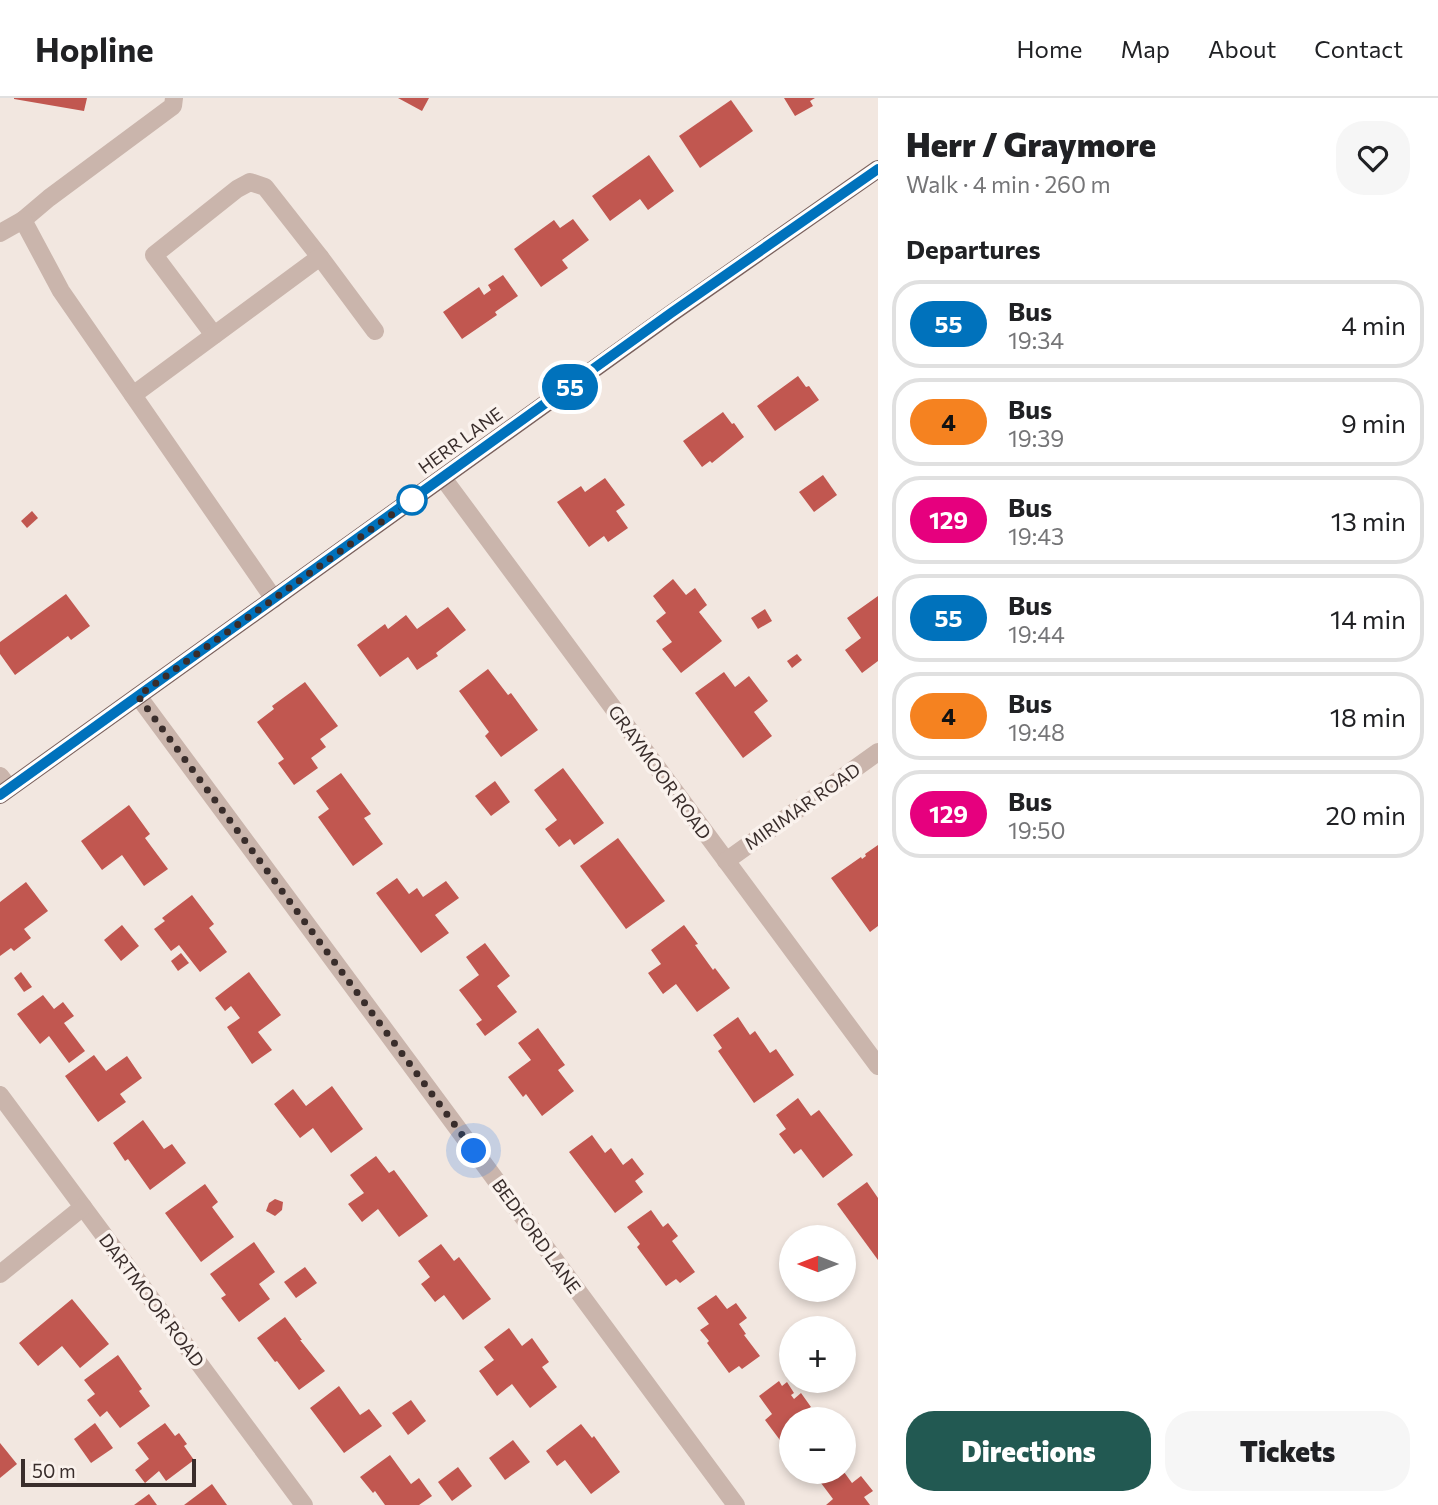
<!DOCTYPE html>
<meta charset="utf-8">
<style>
:root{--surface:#fff;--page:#f6f6f6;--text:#202124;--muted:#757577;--line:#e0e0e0;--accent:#225952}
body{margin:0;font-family:Commissioner,sans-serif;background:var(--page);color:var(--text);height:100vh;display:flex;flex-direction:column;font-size:26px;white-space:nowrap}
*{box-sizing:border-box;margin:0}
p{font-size:23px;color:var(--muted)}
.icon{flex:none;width:38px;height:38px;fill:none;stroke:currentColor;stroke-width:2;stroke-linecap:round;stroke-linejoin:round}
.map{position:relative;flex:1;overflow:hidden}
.details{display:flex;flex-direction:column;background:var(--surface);width:560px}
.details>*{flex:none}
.badge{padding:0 14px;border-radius:23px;font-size:24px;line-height:46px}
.needle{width:46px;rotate:270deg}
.buttons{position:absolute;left:779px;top:1127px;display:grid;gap:14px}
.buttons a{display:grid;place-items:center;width:77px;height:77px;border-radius:50%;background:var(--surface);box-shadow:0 4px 10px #0003;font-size:35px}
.scale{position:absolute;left:21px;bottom:18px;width:175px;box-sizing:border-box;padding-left:7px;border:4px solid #392d2b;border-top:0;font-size:19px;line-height:24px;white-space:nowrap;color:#392d2b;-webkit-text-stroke:5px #faf2ed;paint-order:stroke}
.you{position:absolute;width:35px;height:35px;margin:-18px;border:5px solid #fff;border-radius:50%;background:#1a73e8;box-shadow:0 0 0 10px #1a73e833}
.map>.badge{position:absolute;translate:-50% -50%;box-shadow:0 0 0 4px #fff}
h2{padding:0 28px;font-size:26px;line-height:63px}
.round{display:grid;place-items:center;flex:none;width:74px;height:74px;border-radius:28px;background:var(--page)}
.headline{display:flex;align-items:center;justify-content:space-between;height:119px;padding:0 28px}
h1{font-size:33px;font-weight:800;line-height:52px}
.button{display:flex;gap:14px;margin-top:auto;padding:14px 28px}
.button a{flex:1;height:80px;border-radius:28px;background:var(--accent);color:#fff;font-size:28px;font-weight:800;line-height:80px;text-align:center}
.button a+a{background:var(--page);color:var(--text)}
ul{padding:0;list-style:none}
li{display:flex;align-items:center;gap:21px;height:88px;margin:0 14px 10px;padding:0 14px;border:4px solid var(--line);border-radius:28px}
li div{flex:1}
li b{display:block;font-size:26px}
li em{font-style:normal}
li .badge{min-width:77px;font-weight:700;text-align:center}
header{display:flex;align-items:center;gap:42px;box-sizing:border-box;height:98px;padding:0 35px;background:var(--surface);border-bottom:2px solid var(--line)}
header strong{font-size:33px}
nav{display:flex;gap:38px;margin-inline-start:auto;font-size:24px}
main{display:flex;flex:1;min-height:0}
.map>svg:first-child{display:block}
.building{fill:#c15750}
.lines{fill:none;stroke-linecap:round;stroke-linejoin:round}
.minor{stroke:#cab5ac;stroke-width:18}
.major{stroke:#7a615d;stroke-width:18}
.line-casing{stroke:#fff;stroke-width:16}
.line{stroke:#0072bc;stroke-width:10}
.walk{stroke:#392d2b;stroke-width:7;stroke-dasharray:0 12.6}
.stop-dot{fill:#fff;stroke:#0072bc;stroke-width:3.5}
.labels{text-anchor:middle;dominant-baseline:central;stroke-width:7;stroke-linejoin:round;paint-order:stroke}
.street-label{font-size:18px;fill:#392d2b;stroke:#faf2ed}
</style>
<header>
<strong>Hopline</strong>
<nav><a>Home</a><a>Map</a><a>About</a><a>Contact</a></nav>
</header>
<main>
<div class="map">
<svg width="878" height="1407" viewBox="0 0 878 1407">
<rect width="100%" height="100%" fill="#f2e7e0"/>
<g class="building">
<path d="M14 0H87L84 13 14 1Z"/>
<path d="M398 0H429L422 13Z"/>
<path d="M784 0H815L810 3 813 8 795 18Z"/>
<path d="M731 2 753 33 700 70 679 38Z"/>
<path d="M649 57 674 93 648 112 640 101 610 123 592 98Z"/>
<path d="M573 121 589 142 562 162 568 170 541 189 514 151 554 122 560 130Z"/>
<path d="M503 177 518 198 495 214 497 217 462 241 443 214 479 189 484 197 491 192 488 187Z"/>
<path d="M798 278 806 289 809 288 819 302 775 333 757 308Z"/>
<path d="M723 314 732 326 734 325 744 339 712 365 710 363 702 369 683 343Z"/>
<path d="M823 377 837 397 814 414 799 394Z"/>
<path d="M605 380 625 407 616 413 628 430 608 444 604 438 589 449 557 404 581 388 585 394Z"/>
<path d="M32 413 38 420 27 430 21 423Z"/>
<path d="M673 481 686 497 695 490 707 507 699 514 722 543 681 575 662 551 672 544 656 523 666 515 653 498Z"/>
<path d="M66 496 90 528 71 542 68 538 15 577 0 556V544Z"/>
<path d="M878 498V563L862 575 845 552 861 540 847 520Z"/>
<path d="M448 509 466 532 436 555 438 558 417 572 408 559 380 579 357 547 385 526 388 531 406 517 417 531Z"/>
<path d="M765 511 772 523 758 531 751 520Z"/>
<path d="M797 556 802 562 792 570 787 563Z"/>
<path d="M488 571 508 597 511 595 538 632 501 659 485 638 489 634 459 593Z"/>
<path d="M724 574 735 589 749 578 768 603 754 614 772 638 743 660 695 595Z"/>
<path d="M305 584 338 628 320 641 326 649 311 660 318 670 294 687 278 665 284 661 257 624 274 611 272 608Z"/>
<path d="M563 670 604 725 574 747 570 741 559 749 545 731 557 722 534 692Z"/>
<path d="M341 675 371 716 364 720 383 746 353 768 318 719 329 711 316 693Z"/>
<path d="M495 683 510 704 491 718 475 698Z"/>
<path d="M129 707 150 736 145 740 168 771 144 788 122 757 102 772 81 743Z"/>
<path d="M618 740 665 803 626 831 580 768Z"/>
<path d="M878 747V828L870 834 831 780 861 759 862 761 866 758 865 756Z"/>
<path d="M397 780 409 796 417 790 423 799 446 783 459 800 435 817 449 835 421 855 376 795Z"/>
<path d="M26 784 48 813 24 831 31 840 14 853 11 850 0 858V804Z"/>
<path d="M192 797 214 826 209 830 227 854 200 874 179 847 171 853 154 831 165 823 162 820Z"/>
<path d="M122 827 139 848 121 863 104 842Z"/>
<path d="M684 827 698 846 695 847 713 872 715 870 730 890 697 914 676 886 663 896 648 875 661 866 651 852Z"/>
<path d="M485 845 510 878 497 888 517 914 485 938 476 926 482 922 459 892 479 877 466 859Z"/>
<path d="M181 855 189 865 178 873 171 863Z"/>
<path d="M21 874 32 889 24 894 14 880Z"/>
<path d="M249 874 281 917 258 934 272 952 252 966 227 929 240 920 231 908 225 913 215 900Z"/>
<path d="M43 897 54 911 63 904 74 918 64 925 85 953 69 965 49 938 40 946 17 916Z"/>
<path d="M738 919 750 937 755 933 770 955 776 951 794 977 754 1005 718 953 722 950 713 937Z"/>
<path d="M538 930 565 967 558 972 574 993 542 1018 526 996 523 999 508 979 531 962 518 945Z"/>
<path d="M94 957 106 973 127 958 142 980 120 996 126 1004 98 1024 65 978Z"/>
<path d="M332 988 363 1031 331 1055 313 1030 300 1040 274 1006 293 991 306 1008Z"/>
<path d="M798 1000 811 1018 819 1012 853 1057 823 1080 801 1051 794 1056 779 1036 786 1031 776 1017Z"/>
<path d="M143 1022 164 1051 172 1046 186 1065 150 1092 128 1061 125 1063 113 1045Z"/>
<path d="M592 1037 605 1055 611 1050 623 1067 632 1060 644 1076 635 1083 643 1094 615 1115 569 1054Z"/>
<path d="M376 1058 389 1075 394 1072 428 1118 399 1139 378 1111 362 1124 348 1106 364 1095 350 1077Z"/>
<path d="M867 1084 878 1100V1162L837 1106Z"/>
<path d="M205 1086 218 1104 212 1109 234 1139 201 1164 165 1115Z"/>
<path d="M275 1101 283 1104 282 1112 275 1118 266 1113 269 1105Z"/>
<path d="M651 1112 663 1129 668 1125 678 1138 672 1143 695 1174 680 1185 676 1181 666 1188 637 1149 640 1146 627 1129Z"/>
<path d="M254 1144 275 1174 259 1186 270 1201 239 1224 221 1200 226 1197 210 1176Z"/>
<path d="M441 1146 454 1163 459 1159 491 1201 463 1222 444 1197 435 1204 421 1186 430 1179 418 1163Z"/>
<path d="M305 1169 317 1185 296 1200 284 1184Z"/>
<path d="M716 1197 727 1211 736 1205 747 1220 739 1226 746 1236 744 1237 760 1258 742 1271 739 1268 729 1275 707 1245 709 1243 700 1232 709 1226 697 1210Z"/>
<path d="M72 1201 109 1246 80 1270 62 1248 38 1268 19 1245Z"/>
<path d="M285 1219 302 1242H300L325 1273 299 1292 277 1263 275 1264 257 1240Z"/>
<path d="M509 1230 522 1248 532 1240 549 1264 542 1269 557 1289 530 1310 512 1286 497 1298 479 1273 494 1262 484 1249Z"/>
<path d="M118 1257 142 1291 139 1293 150 1308 120 1330 107 1313 100 1319 87 1302 95 1296 84 1282Z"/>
<path d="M779 1283 782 1288 787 1284 794 1295 791 1297 794 1301 801 1295 811 1309 802 1315 807 1321H791V1357L765 1322 772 1316 759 1298Z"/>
<path d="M339 1288 360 1317 369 1311 382 1328 344 1355 310 1310Z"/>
<path d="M411 1302 426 1323 408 1337 392 1315Z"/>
<path d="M95 1325 113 1350 91 1365 74 1341Z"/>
<path d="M165 1325 175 1338 179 1335 187 1346 184 1348 194 1362 166 1383 159 1373 145 1385 135 1372 149 1361 137 1345Z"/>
<path d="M581 1326 592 1340 594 1338 620 1374 591 1396 565 1362 557 1368 546 1353Z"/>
<path d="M513 1342 530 1364 505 1382 489 1360Z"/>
<path d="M0 1345 17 1366 0 1380Z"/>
<path d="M390 1357 411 1386 419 1380 432 1398 419 1407H385L375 1393 373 1395 360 1379Z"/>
<path d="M458 1369 472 1388 452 1403 438 1384Z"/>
<path d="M836 1374H844L852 1385 861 1378 873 1393 864 1399 870 1407H826L833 1401 821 1385Z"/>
<path d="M212 1386 227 1407H184Z"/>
<path d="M149 1396 157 1407H134Z"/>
</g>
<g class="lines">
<g class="minor">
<path d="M23 122 49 100 173 8 174 0"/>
<path d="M0 135 23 122 61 193 274 501"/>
<path d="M214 237 154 157 237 91 250 84 265 89 320 159"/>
<path d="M133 297 320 159 375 233"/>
<path d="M443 380 878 968"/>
<path d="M138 598 736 1407"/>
<path d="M0 678 9 690"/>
<path d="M726 763 878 654"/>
<path d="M0 997 304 1407"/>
<path d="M0 1176 83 1109"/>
</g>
<path class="major" d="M0 697 672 215 878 71"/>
</g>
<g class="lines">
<g class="line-casing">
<path id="line" d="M0 697 671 215 878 71"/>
</g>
<use href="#line" class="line"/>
<path class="walk" d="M412 402 138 598 474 1053"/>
</g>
<circle class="stop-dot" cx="412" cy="402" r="14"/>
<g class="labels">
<g class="street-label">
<text transform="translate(460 342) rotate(-36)">HERR LANE</text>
<text transform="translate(660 674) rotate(54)">GRAYMOOR ROAD</text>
<text transform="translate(802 708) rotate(-35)">MIRIMAR ROAD</text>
<text transform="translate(537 1138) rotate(54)">BEDFORD LANE</text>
<text transform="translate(152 1202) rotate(53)">DARTMOOR ROAD</text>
</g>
</g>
</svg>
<div class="buttons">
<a><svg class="needle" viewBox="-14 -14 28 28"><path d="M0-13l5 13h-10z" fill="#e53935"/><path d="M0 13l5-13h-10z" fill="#757577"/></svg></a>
<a>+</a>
<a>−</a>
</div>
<div class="scale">50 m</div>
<div class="you" style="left:474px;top:1053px"></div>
<b class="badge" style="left:570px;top:289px;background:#0072bc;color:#fff">55</b>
</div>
<section class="details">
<div class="headline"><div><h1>Herr / Graymore</h1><p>Walk · 4 min · 260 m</p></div><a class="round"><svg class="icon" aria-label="heart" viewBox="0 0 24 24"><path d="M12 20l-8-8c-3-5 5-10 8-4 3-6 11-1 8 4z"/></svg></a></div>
<h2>Departures</h2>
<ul>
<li><span class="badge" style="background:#0072bc;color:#fff">55</span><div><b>Bus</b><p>19:34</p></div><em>4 min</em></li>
<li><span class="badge" style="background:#f58220;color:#111">4</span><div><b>Bus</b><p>19:39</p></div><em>9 min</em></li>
<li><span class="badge" style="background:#e6007e;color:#fff">129</span><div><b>Bus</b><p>19:43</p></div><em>13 min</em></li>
<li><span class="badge" style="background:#0072bc;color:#fff">55</span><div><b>Bus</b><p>19:44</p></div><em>14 min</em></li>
<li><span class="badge" style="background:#f58220;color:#111">4</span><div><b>Bus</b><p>19:48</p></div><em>18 min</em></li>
<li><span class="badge" style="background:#e6007e;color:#fff">129</span><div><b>Bus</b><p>19:50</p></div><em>20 min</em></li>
</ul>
<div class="button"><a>Directions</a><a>Tickets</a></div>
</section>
</main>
